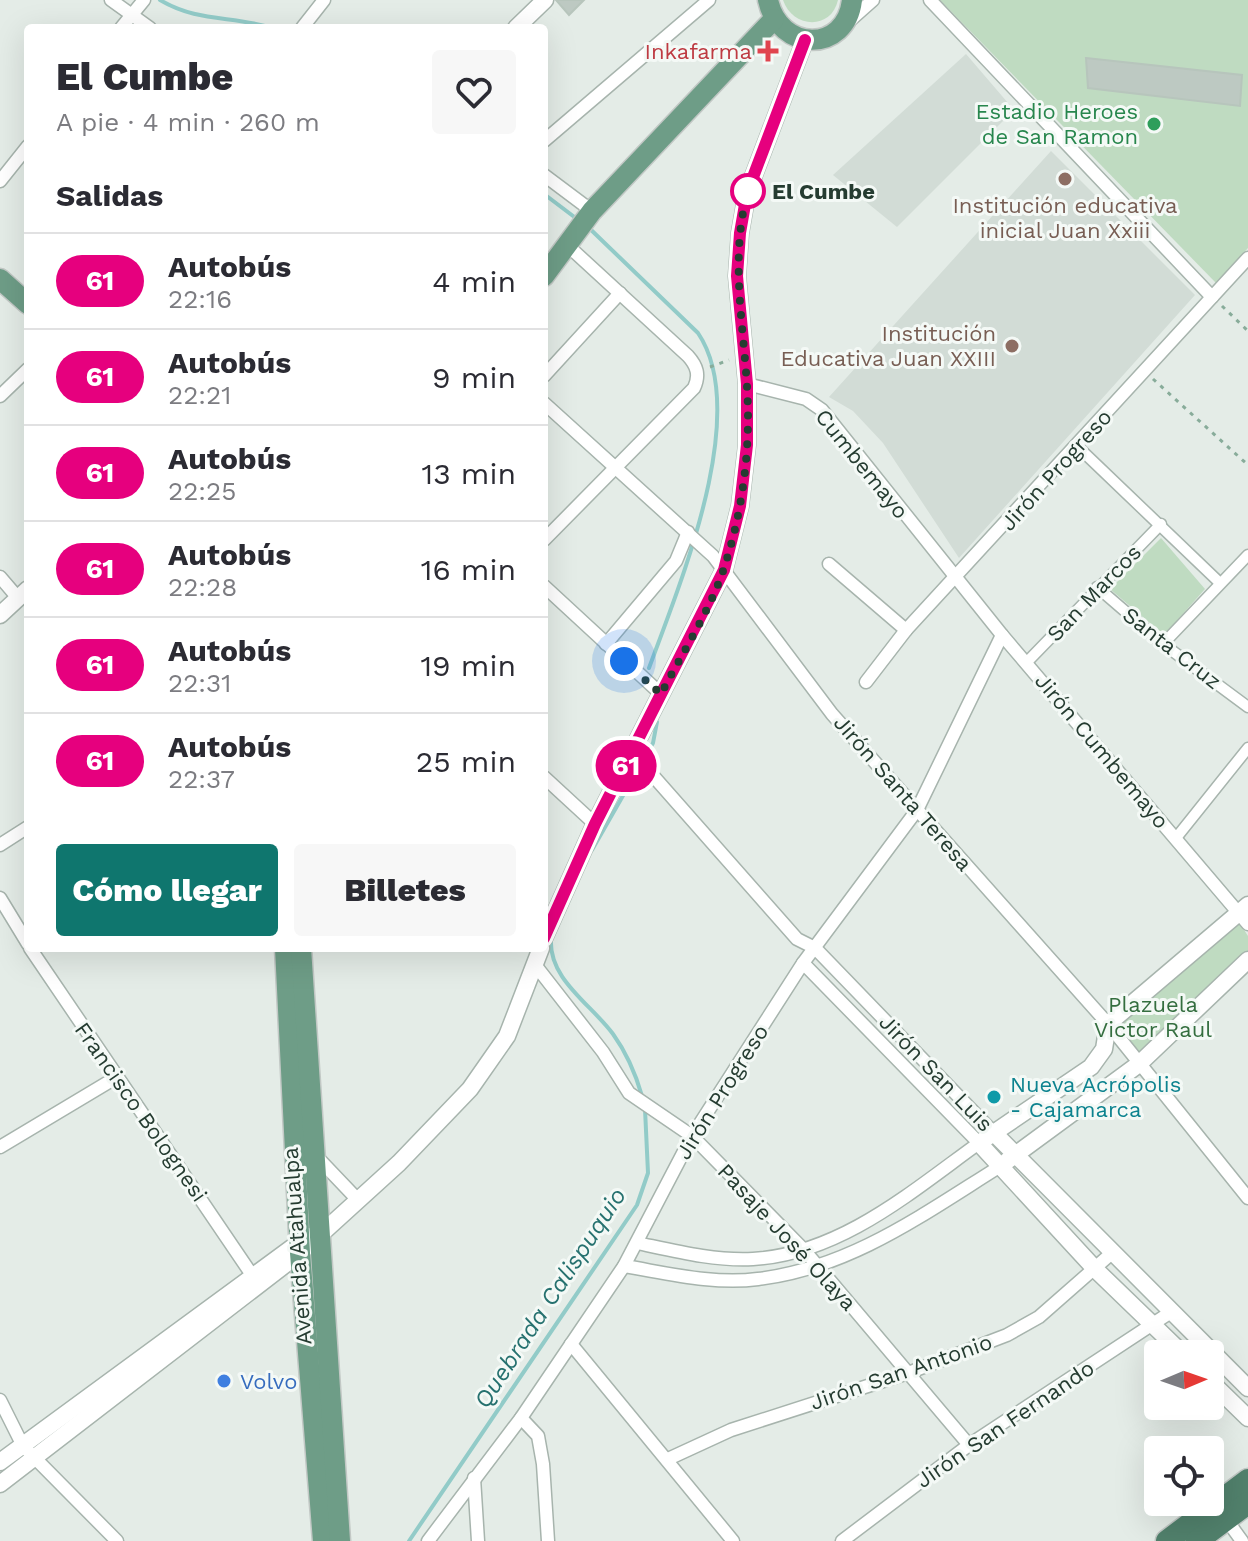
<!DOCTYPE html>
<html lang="es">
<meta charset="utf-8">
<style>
:root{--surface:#fff;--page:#f7f7f7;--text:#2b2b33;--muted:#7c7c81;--line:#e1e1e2;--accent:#0f766e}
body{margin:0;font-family:"Work Sans",sans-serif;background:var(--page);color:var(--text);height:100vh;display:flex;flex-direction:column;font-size:30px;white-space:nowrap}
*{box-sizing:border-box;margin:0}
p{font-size:26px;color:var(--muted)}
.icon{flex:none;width:44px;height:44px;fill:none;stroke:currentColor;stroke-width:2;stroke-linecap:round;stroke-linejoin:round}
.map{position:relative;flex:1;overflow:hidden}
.side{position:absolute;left:24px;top:24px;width:524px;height:928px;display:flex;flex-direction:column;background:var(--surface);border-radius:8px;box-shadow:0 8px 32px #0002}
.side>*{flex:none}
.badge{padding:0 16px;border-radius:26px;font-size:28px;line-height:52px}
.needle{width:52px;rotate:88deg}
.fabs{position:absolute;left:1144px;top:1340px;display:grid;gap:16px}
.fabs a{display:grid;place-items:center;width:80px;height:80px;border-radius:8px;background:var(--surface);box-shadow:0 8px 32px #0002;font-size:40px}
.you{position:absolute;width:40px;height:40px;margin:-20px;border:6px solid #fff;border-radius:50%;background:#1a73e8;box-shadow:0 0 0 12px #1a73e833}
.map>.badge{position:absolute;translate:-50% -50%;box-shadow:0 0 0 4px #fff}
h2{padding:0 32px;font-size:30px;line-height:72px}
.round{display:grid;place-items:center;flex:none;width:84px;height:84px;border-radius:8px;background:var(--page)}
.head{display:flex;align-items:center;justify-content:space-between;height:136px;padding:0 32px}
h1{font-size:38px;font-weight:800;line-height:60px}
.primary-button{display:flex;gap:16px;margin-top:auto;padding:16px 32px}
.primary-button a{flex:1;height:92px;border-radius:8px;background:var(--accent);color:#fff;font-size:32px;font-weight:800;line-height:92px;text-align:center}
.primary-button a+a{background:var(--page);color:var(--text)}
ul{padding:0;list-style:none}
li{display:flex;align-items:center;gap:24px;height:96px;padding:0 32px;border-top:2px solid var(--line)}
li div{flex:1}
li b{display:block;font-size:30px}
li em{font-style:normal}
li .badge{min-width:88px;font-weight:700;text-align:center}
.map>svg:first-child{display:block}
.built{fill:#d2dcd6}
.green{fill:#bfdbc1}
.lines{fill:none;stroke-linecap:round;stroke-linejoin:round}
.stream{stroke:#92cbc8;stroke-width:4}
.building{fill:#bdc9c2;stroke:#b7c5bc;stroke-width:2}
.pedestrian-casing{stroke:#a7b4ad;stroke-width:13}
.minor-casing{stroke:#a7b4ad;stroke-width:15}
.tertiary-casing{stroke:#a7b4ad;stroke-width:19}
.primary-casing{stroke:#c2c8c5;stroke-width:23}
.trunk-casing{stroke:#c2c8c5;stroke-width:25}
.path{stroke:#88ac9a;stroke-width:3;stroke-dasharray:4 6;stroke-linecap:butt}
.pedestrian{stroke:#fff;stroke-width:10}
.minor{stroke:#fff;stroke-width:12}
.tertiary{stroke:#fff;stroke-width:16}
.primary{stroke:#6e9d87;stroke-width:20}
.trunk{stroke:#51816c;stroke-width:22}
.line-casing{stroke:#fff;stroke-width:18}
.line{stroke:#e6007e;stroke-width:12}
.walk{stroke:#253c31;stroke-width:8;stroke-dasharray:0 14.4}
.health-dot{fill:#e0444e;stroke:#f4f9f6;stroke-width:3}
.leisure-dot{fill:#2e9e5b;stroke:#f4f9f6;stroke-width:3}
.education-dot{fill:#8d6e63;stroke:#f4f9f6;stroke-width:3}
.stop-dot{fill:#fff;stroke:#e6007e;stroke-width:4}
.culture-dot{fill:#0f9aa8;stroke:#f4f9f6;stroke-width:3}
.shop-dot{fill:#3f7fe0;stroke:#f4f9f6;stroke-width:3}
.labels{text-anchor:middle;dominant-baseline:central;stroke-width:6;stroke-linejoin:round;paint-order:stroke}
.health-label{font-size:22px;fill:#be3a42;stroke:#f4f9f6;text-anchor:end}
.leisure-label{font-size:22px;fill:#27864d;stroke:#f4f9f6;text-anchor:end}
.stop-label{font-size:22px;font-weight:bold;fill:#253c31;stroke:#f4f9f6;text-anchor:start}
.education-label{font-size:22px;fill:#785e54;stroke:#f4f9f6}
.street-label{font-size:22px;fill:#253c31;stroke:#f4f9f6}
.park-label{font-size:22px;fill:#346e3f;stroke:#f4f9f6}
.culture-label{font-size:22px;fill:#0d838f;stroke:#f4f9f6;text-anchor:start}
.shop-label{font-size:22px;fill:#366cbe;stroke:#f4f9f6;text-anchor:start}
.water-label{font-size:24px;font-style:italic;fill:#26716f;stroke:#f4f9f6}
</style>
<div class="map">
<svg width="1248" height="1541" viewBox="0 0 1248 1541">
<rect width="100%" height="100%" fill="#e4ece7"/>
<g class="built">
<path d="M966 54 1014 110 897 227 833 175Z"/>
<path d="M1051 151 1195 295 959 558 883 443 853 411 829 397Z"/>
</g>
<g class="green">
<path d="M783 0H838C831 31 792 28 783 0Z"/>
<path d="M940 0H1248V248L1216 283Z"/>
<path d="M1161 538 1205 589 1164 635 1110 589Z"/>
<path d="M1237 919 1248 936V965L1142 1058 1115 1017Z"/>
</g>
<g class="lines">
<g class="stream">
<path d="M160 0C199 23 232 15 272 28"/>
<path d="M544 194 577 219"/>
<path d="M587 226 698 333C752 413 679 586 649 668"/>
<path d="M592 850 653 743 657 722"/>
<path d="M551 938C548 979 591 1004 613 1034 626 1052 636 1075 642 1096"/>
<path d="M409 1541 637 1205 648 1173 645 1109"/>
</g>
</g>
<g class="building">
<path d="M556 0H584L569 15Z"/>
<path d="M1086 58 1242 75 1240 106 1088 88Z"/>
</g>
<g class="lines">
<g class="pedestrian-casing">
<g id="pedestrian">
<path d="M1078 447 1220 583"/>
<path d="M1097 587 1163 644 1248 707"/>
<path d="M1163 644 1248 555"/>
<path d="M1027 662 1161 524"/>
<path d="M1176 838 1248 748"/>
</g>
</g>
<g class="minor-casing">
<g id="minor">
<path d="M111 0 150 28"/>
<path d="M930 0 1212 297"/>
<path d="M846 24 873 0"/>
<path d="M121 28 144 0"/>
<path d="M302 28 324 0"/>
<path d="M544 141 709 0"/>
<path d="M544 175 592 211"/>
<path d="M0 181 28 146"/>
<path d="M544 376 620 293"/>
<path d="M747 384 806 399 822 410 1002 635 1248 924"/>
<path d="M0 396 28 369"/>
<path d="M544 403 713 556 832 714 1108 1024 1248 1198"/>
<path d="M544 540 694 388C700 375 697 366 688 356L566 244"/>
<path d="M829 564 906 630"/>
<path d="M0 577 18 598"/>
<path d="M544 586 661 694"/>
<path d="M606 644 676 561 688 532"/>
<path d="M866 682 906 630 1248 258"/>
<path d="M633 753 797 939 815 948 993 1132"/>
<path d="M544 777 595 824"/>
<path d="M0 845 28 827"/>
<path d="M0 898 28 944"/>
<path d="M30 948 252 1275"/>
<path d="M536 966 603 1052 629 1093 692 1136 805 1251 969 1445"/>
<path d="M0 1147 117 1077"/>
<path d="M316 1156 357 1199"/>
<path d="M637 1243C675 1251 714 1261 753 1259 840 1254 911 1192 979 1143L803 963"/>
<path d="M624 1266C667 1273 714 1285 758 1279 850 1268 922 1215 999 1167"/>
<path d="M571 1344 733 1541"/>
<path d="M0 1400 23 1446 117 1541"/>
<path d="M521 1418 538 1436 543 1464 548 1541"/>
<path d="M668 1459 731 1430 908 1373 1007 1335 1039 1317 1113 1252"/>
<path d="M474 1478 478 1541"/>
<path d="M1226 1519 1242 1541"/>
<path d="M428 1541 521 1418 624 1266 692 1136 803 963 917 810 1002 635"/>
<path d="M842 1541 969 1445 1171 1312"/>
</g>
</g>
<g class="tertiary-casing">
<g id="tertiary">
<path d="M516 28 545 0"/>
<path d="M0 615 28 589"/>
<path d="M544 938 595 824 724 570 740 506 747 445V384L737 276 740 233 747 193 805 40"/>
<path d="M993 1132 1248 1388"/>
<path d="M1007 1161 1139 1064 1248 960"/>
<path d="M1183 1354 1096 1270 979 1143 1091 1067 1104 1049 1108 1024 1248 905"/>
<path d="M1210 1381 1248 1418"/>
<path d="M0 1462 308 1236"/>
<path d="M0 1484 300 1253 399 1163 470 1089 507 1036 541 948"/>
</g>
</g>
<g class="primary-casing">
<g id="primary">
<path d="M768 0C779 52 846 54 852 0"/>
<path d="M544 276 592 211 774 19"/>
<path d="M0 279 28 304"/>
<path d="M285 948 300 1253 323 1541"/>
<path d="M301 948 340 1541"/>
</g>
</g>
<g class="trunk-casing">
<g id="trunk">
<path d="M1167 1541 1248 1480"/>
<path d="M1197 1541 1248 1503"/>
</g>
</g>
<g class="path">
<path d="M1222 306 1248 331"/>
<path d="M710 367 729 360"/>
<path d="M1153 379 1248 465"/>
</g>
<use href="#pedestrian" class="pedestrian"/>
<use href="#minor" class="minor"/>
<use href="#tertiary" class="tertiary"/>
<use href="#primary" class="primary"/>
<use href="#trunk" class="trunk"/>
</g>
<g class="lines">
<g class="line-casing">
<path id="line" d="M544 938 595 824 724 570 740 506 747 445V384L737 276 740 233 747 193 805 40"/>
</g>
<use href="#line" class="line"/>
<path class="walk" d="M624 661 661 694C681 655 711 609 724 568 740 520 748 467 748 417 748 341 727 266 748 191"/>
</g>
<path class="health-dot" d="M764 39h8v8h8v8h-8v8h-8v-8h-8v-8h8z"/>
<circle class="leisure-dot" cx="1154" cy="124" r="8"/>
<g class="education-dot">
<circle cx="1065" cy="179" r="8"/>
<circle cx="1012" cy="346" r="8"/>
</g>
<circle class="stop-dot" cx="748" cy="191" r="16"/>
<circle class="culture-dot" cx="994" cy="1097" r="8"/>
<circle class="shop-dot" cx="224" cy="1381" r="8"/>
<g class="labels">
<g class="health-label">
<text x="752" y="51">Inkafarma</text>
</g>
<g class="leisure-label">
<text x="1138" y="111">Estadio Heroes<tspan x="1138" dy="25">de San Ramon</tspan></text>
</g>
<g class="stop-label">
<text x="772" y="191">El Cumbe</text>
</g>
<g class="education-label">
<text x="1065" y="205">Institución educativa<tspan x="1065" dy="25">inicial Juan Xxiii</tspan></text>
<text x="996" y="333" text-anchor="end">Institución<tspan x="996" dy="25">Educativa Juan XXIII</tspan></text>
</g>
<g class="street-label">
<text transform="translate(862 464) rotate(51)">Cumbemayo</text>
<text transform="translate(1056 470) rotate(-48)">Jirón Progreso</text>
<text transform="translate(1094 593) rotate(-46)">San Marcos</text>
<text transform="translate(1172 648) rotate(38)">Santa Cruz</text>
<text transform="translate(1102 751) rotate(50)">Jirón Cumbemayo</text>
<text transform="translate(903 793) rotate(49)">Jirón Santa Teresa</text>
<text transform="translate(936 1073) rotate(46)">Jirón San Luis</text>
<text transform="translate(722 1092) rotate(-58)">Jirón Progreso</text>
<text transform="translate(141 1112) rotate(55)">Francisco Bolognesi</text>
<text transform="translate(787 1237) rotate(47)">Pasaje José Olaya</text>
<text transform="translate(297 1246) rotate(-94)">Avenida Atahualpa</text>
<text transform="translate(901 1372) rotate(-19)">Jirón San Antonio</text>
<text transform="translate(1005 1424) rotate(-34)">Jirón San Fernando</text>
</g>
<g class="park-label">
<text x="1153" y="1004">Plazuela<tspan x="1153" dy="25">Victor Raul</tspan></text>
</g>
<g class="culture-label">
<text x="1010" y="1084">Nueva Acrópolis<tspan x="1010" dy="25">- Cajamarca</tspan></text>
</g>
<g class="shop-label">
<text x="240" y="1381">Volvo</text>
</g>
<g class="water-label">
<text transform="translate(550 1298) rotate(-57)">Quebrada Calispuquio</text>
</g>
</g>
</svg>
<div class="fabs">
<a><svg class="needle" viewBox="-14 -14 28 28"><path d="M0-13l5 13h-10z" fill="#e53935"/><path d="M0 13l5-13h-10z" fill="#7c7c81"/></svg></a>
<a><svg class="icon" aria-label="locate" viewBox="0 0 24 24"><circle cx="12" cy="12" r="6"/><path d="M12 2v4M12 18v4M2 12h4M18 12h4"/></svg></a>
</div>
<div class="you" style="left:624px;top:661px"></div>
<b class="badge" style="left:626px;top:766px;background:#e6007e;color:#fff">61</b>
<section class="side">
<div class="head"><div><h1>El Cumbe</h1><p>A pie · 4 min · 260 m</p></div><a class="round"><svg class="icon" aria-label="heart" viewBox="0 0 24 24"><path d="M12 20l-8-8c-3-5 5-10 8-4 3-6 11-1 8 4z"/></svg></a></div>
<h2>Salidas</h2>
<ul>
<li><span class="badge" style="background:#e6007e;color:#fff">61</span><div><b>Autobús</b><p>22:16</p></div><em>4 min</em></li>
<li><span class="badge" style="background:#e6007e;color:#fff">61</span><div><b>Autobús</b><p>22:21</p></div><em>9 min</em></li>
<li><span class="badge" style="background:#e6007e;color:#fff">61</span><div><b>Autobús</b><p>22:25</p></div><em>13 min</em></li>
<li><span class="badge" style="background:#e6007e;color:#fff">61</span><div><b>Autobús</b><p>22:28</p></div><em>16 min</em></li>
<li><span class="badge" style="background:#e6007e;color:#fff">61</span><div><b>Autobús</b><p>22:31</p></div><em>19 min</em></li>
<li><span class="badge" style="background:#e6007e;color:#fff">61</span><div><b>Autobús</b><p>22:37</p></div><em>25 min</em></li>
</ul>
<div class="primary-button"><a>Cómo llegar</a><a>Billetes</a></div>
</section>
</div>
